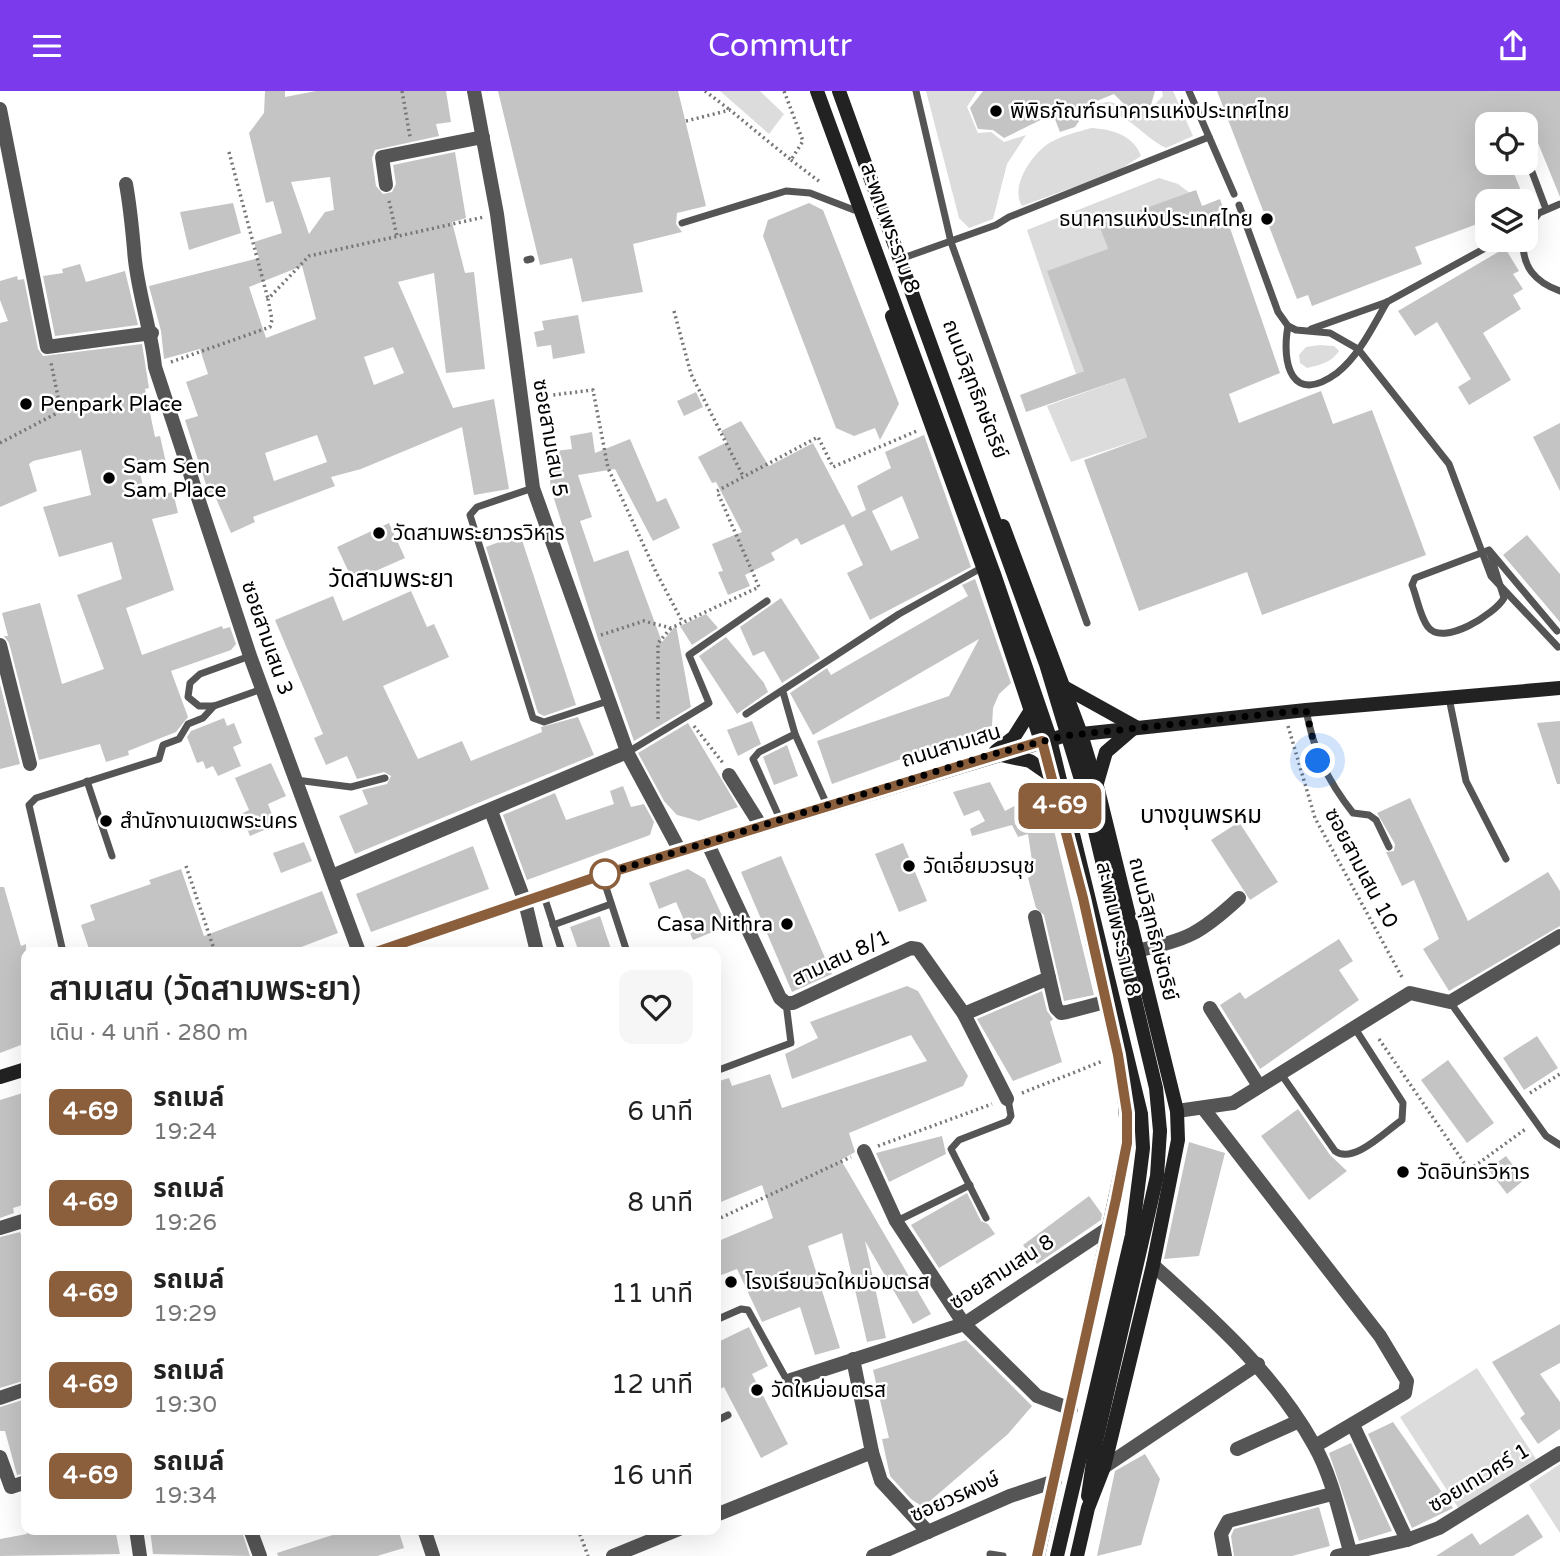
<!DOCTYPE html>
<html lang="th">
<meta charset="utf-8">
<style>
:root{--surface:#fff;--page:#f6f6f6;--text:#222;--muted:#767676;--accent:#7c3aed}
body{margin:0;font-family:"Varela Round","Noto Sans Thai",sans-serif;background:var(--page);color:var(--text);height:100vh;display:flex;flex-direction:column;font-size:26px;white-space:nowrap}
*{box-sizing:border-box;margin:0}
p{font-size:23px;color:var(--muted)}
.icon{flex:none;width:38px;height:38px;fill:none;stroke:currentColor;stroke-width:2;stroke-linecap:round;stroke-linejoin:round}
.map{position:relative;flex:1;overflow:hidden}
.drawer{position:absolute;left:21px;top:856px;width:700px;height:588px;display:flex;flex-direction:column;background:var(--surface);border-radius:14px;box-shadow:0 7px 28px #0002}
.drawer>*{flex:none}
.badge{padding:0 14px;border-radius:10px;font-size:24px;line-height:46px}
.tools{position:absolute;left:1475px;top:21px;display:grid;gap:14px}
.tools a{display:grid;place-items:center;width:63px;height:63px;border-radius:14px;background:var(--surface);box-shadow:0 7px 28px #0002;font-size:35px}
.you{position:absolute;width:35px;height:35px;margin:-18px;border:5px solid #fff;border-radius:50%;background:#1a73e8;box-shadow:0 0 0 10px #1a73e833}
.map>.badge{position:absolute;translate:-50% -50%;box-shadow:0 0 0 4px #fff}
.round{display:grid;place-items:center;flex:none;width:74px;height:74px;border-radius:14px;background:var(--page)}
.headline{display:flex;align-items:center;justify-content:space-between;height:119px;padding:0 28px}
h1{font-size:33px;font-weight:600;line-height:52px}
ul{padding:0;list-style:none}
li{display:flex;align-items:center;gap:21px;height:91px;padding:0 28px}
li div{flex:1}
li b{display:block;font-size:26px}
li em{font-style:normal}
li .badge{min-width:77px;font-weight:700;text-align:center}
header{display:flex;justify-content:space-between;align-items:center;height:91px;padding:0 28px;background:var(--accent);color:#fff;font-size:32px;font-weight:600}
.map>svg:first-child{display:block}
.green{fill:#dcdcdc}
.building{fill:#c4c4c4;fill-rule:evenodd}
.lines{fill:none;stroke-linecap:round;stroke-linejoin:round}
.path{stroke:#777;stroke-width:3.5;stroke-dasharray:2 3.5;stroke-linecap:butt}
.lane{stroke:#555;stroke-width:7}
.street{stroke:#555;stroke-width:14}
.secondary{stroke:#222;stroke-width:14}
.secondary-bridge{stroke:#222;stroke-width:14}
.line-casing{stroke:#fff;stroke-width:16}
.line{stroke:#8b5e3c;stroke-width:10}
.walk{stroke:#000;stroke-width:7;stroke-dasharray:0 12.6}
.poi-dot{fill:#000;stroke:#fff;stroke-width:2.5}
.stop-dot{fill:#fff;stroke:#8b5e3c;stroke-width:3.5}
.labels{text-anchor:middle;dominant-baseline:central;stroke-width:5;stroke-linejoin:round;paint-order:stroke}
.poi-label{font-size:21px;fill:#000;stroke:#fff;text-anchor:start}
.street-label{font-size:21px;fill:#000;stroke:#fff}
.quarter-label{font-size:24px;fill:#000;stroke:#fff}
</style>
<header><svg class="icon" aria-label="menu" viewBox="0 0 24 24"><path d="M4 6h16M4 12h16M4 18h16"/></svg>Commutr<svg class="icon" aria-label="share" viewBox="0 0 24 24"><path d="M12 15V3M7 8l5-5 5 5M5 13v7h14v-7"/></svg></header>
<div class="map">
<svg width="1560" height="1465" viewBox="0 0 1560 1465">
<rect width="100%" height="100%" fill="#fff"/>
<g class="green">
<path d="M720 0H760L784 23 769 43Z"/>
<path d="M926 0H977L967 16 978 42 991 41 1004 51 1026 44 1007 73 993 128 969 137 959 127Z"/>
<path d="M1162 0H1173L1193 45 1166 57C1135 41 1133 21 1092 20L1093 14C1117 8 1108 12 1127 18 1133 20 1144 17 1151 17L1163 5Z"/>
<path d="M1091 37C1111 38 1134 44 1141 65L1118 80 1022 115C1009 95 1034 59 1053 50 1064 44 1078 41 1091 37Z"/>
<path d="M1159 87 1178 93 1190 102 1100 135 1108 158 1084 280 1076 283 1027 139Z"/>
<path d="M1320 254 1334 255 1339 260C1332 271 1320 274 1307 277L1300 272 1299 264 1306 256Z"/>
<path d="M1125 287 1147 346 1071 371 1047 315Z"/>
<path d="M1477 1277 1536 1368 1459 1418 1400 1326Z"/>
<path d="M1560 1373V1442L1529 1394Z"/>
</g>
<g class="building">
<path d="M265 0H285V6L316 0H446L451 31 436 33 439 45 375 59 372 67 376 95 383 103 392 101 396 93 393 74 455 61 466 127 452 131 465 182 474 181 485 278 446 282 434 182 398 191 453 317 494 308 509 398 474 404 462 336 361 378 331 386 335 395 253 426 255 431 231 442 215 405 210 406 185 329 198 325 186 291 208 283 200 258 164 268 161 240 149 195 259 167 254 151 282 142 273 110 266 112 249 42 264 22ZM330 86 334 119 325 121 309 143 291 91ZM302 175 316 228 266 247 249 196ZM393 256 404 282 374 294 364 266ZM317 344 327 371 274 390 265 362Z"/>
<path d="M498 0H678L706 115 677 122 676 133 682 141 633 153 643 201 582 211 572 167 540 174Z"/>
<path d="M983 0H1155L1151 14 1126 15 1114 3 1074 19 1079 30 1075 36 1060 41 1053 23 1004 47 993 39 978 38 970 17Z"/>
<path d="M1217 0H1560V106L1536 47 1526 50V33H1488V72H1510L1525 110H1488V129L1415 156 1422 173 1312 215 1308 204 1297 208Z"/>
<path d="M1196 99 1202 115 1220 108 1280 282 1229 303 1239 332 1321 300 1333 333 1372 319 1426 464 1262 524 1247 481 1139 520 1084 369 1147 346 1125 287 1026 321 1020 304 1084 280 1047 180 1108 158 1099 134Z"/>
<path d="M233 112 241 142 189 159 180 121Z"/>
<path d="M809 112 823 119 899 313 880 349 875 337 854 345 836 337 763 145 768 129Z"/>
<path d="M1505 157 1519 180 1513 183 1523 198 1513 204 1521 218 1483 242 1511 289 1469 314 1458 296 1471 288 1437 231 1415 245 1398 220Z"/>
<path d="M80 173 86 191 125 180 138 234 55 245 43 185 63 182 62 178Z"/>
<path d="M17 185 18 189 24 188 38 258 43 265 142 253 149 297 145 298 155 346 160 345 166 372 139 378 146 407 173 401 178 422 152 428 174 499 126 517 142 564 222 535 223 538 230 536 236 553 231 559 171 580 188 626 176 641 128 660 129 664 106 671 100 653 39 669 9 552 4 545H8L2 522 40 512 62 593 104 578 77 504 122 488 112 451 59 466 43 416 91 404 81 359 33 370 29 373 37 400 0 416V232L8 230 0 209V190Z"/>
<path d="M578 224 585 262 553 268 551 254 537 256 534 241 544 239 542 230Z"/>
<path d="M696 301 703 316 684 325 677 310Z"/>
<path d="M741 330 769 375 813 352 852 426 866 419 857 395 891 377 885 361 924 344 971 476 870 529 847 482 863 474 844 433 801 454 797 447 771 462 775 469 745 484 750 495 728 504 718 481 723 480 712 453 742 441 716 391 712 392 698 366 727 351 721 340ZM902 405 919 447 891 460 872 420Z"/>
<path d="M1560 332V400L1533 346Z"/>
<path d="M592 341 595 362 630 348 657 411 666 407 680 437 653 450 615 378 578 384 592 426 580 430 594 471 628 459 662 551 676 534 691 616 634 650 598 548 551 398 547 361 572 358 570 345Z"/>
<path d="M389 432 405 467 353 490 337 456Z"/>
<path d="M520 443 576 614 544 625 538 622 486 456Z"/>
<path d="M1527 444 1560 483V531L1503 464Z"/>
<path d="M975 488 1011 592 999 603 993 617 992 635 832 693 817 650 949 605 979 548 813 644 790 602 827 577 831 584 968 505 962 494Z"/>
<path d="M411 500 427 536 434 533 449 566 383 595 418 668 462 650 471 670 542 641 541 636 578 626 594 664 355 763 339 725 368 713 362 699 387 693 391 685 384 681 357 688 347 665 326 674 314 647 323 643 275 529 333 505 343 530Z"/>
<path d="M781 507 820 567 782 592 764 560 753 565 740 536Z"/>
<path d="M706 523 718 537 692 554 680 535Z"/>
<path d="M726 546 764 592 768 601 737 623 699 565Z"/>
<path d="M0 593 20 673 0 678Z"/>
<path d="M224 627 227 635 234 632 242 652 233 656 241 675 218 685 213 675 206 678 203 670 197 672 187 646 191 640Z"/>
<path d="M752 630 761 653 738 665 727 639Z"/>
<path d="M1560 630V693H1557L1537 632Z"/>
<path d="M688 632 738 716 699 730 677 724 664 710 638 662Z"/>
<path d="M787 654 798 685 774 694 763 666Z"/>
<path d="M271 672 286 705 268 713 276 734 250 745 241 723 249 719 235 687Z"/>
<path d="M990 691 1005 720 1018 713 1051 727 1094 904 1064 910 1044 824 1036 817 1028 787 1034 783 1028 743 1018 746 1012 734 972 745 970 738 985 730 979 719 964 725 953 701Z"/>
<path d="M623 695 631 716 644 713 654 731 650 744 527 789 503 724 555 702 566 729 614 713 610 700Z"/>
<path d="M1410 707 1468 830 1548 781 1560 800V835L1449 900 1423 858 1439 848 1414 789 1402 795 1386 761 1394 760 1395 753 1377 722Z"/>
<path d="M1239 731 1278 791 1250 809 1211 749Z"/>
<path d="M304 751 312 770 281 782 273 762Z"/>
<path d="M903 752 927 810 899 821 875 763Z"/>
<path d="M473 755 489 798 371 841 356 803Z"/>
<path d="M781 765 832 883 792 901 741 781Z"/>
<path d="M181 778 204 845 322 800 338 842 288 861H218L216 857 203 861H90L81 834 95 829 90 814 151 793 149 789Z"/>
<path d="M688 778 705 788 727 835 693 849 676 811 659 818 649 792Z"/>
<path d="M0 796H4L21 855 26 853V952L0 962Z"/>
<path d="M600 825 612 861H579L570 836Z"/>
<path d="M1339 848 1353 870 1339 879 1359 909 1260 978 1220 914 1240 901 1245 908Z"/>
<path d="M907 895 918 900 968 985 963 995 849 1042 855 1061 841 1069 931 1223 913 1233 865 1150 886 1247 867 1251 842 1142 808 1155 840 1257 815 1264 800 1216 762 1231 737 1178 716 1186V1151L773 1127 762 1094 716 1113V991L729 987 732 995 770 983 782 1017 927 970 911 944 792 988 785 963 818 947 810 931Z"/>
<path d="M1042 900 1047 920 1053 928 1050 931 1062 971 1013 990 977 928Z"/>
<path d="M1537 945 1558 977 1524 999 1503 967Z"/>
<path d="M1448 969 1494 1032 1467 1052 1421 989Z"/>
<path d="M26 1001V1113L13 1117 14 1122 0 1127V1009Z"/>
<path d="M1298 1018 1330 1064 1347 1080 1309 1109 1261 1045Z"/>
<path d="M942 1045 946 1063 889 1091 876 1062Z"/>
<path d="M1189 1051 1225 1062 1199 1165 1164 1168Z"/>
<path d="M1506 1065 1524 1089 1507 1103 1488 1078Z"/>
<path d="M967 1102 981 1130 988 1133 995 1143 939 1177 911 1134Z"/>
<path d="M1089 1105 1102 1123 1101 1129 1037 1173 1023 1154Z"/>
<path d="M20 1141 26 1158V1289L0 1297V1146Z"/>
<path d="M1560 1233V1272L1540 1283 1560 1311V1338L1538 1353 1520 1327 1525 1323 1492 1271Z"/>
<path d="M749 1236 768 1275 752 1283 788 1353 761 1367 724 1296 716 1300V1252Z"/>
<path d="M966 1249 1032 1315 1008 1343 923 1416 911 1408 890 1385 882 1348 889 1347 873 1279Z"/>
<path d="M26 1308V1382L17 1384 5 1340H0V1316Z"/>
<path d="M1393 1331 1453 1417 1412 1437 1368 1343Z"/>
<path d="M1351 1352 1392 1440 1359 1450 1329 1362Z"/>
<path d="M1145 1363 1160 1388 1141 1454 1097 1465 1115 1380Z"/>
<path d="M1319 1416 1330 1455 1292 1465H1234L1231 1445 1234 1438Z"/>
<path d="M1528 1423 1543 1446 1513 1465H1436L1472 1442 1480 1454Z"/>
<path d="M26 1438H115L120 1463 0 1465V1448L27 1443Z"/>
<path d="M150 1438H241L250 1465 153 1463Z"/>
<path d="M351 1438H398L404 1457 377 1465H278L277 1462Z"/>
</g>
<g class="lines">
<g class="path">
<path d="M402 0 410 46"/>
<path d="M705 0 730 19"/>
<path d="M686 30 730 19 791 69 803 50 784 0"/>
<path d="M229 61 268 208"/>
<path d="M791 69 820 91"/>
<path d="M389 110 397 145"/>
<path d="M674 220 691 283 743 385"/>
<path d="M171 271 270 236 272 229 268 208 309 165 484 126"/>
<path d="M537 306 593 299 608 377 656 481 682 530"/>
<path d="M0 352 61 320 51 272"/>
<path d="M601 544 644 530 671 537 759 496 717 400 818 346 833 376 919 339"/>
<path d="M658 628V552L671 537"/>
<path d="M694 635 723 672"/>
<path d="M1288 635 1315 727 1403 888"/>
<path d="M186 775 215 861"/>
<path d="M1379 948 1469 1079 1527 1037"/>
<path d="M1022 1002 1103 970"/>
<path d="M1530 1002 1560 983"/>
<path d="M878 1055 992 1013"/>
<path d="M716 1129 851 1066"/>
<path d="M578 1438 588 1465"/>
</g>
<g class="lane">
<path d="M916 0 951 151 1087 532"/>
<path d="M1189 0 1234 103"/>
<path d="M1526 65 1546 118"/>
<path d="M1239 114 1278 221 1288 235 1296 239 1330 242 1358 258 1449 373 1491 485 1558 556"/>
<path d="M682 132 786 100 810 102 854 119"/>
<path d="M1526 140 1539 122 1560 113"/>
<path d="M1523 149C1522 176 1535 191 1560 200"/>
<path d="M903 167 996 134 1009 126 1209 46"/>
<path d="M527 169 531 168"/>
<path d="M1288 235C1281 273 1292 315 1337 282 1359 265 1373 235 1387 211"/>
<path d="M1311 238 1387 211 1500 149"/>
<path d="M533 397 477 416 470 424 533 627 544 631 608 610"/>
<path d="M1489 459 1504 507C1495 523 1443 556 1428 536 1420 526 1417 506 1412 494L1415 487 1489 459 1557 540"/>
<path d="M250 565 200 583 190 592 188 606 199 615H214L262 598"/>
<path d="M783 601 795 643 828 716"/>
<path d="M1449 607 1466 690 1506 768"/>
<path d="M1306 619C1314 661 1327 689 1353 722L1369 724 1376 729 1389 756"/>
<path d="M746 623 899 523 983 476"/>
<path d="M628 661 709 612 689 564 767 510"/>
<path d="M296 689 351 696 385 687"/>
<path d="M87 690 112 765"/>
<path d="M781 730 753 668 759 661 795 643"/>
<path d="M602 784 627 861"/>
<path d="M544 805 562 861"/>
<path d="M553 834 611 813"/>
<path d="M63 861 29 714 36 707 159 668 163 654 179 648 188 633 203 627 214 615"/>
<path d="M1450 911 1546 1045 1560 1054"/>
<path d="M716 980 791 952 786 912"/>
<path d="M1281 983 1335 1060C1353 1074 1386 1040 1402 1029L1403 1012 1354 936"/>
<path d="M986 1127 951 1058 959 1049 1008 1030 1011 1025 1008 1008"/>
<path d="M897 1130 970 1094"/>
<path d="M716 1229 741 1218 748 1219 788 1291"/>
<path d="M716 1330 728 1324"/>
<path d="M990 1463 1003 1465"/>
</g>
<g class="street">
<path d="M474 0 497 123 533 397 628 663 680 760"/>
<path d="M0 18 47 256 152 242"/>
<path d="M126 93C130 115 132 136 134 158 136 197 151 236 155 276L250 565 359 861"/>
<path d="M386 94 382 66 483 46"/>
<path d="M0 554 30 673"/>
<path d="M729 684 761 735"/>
<path d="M491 720 525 811 537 861"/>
<path d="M707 751 780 907 786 912H793L911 857 918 858 964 923 1007 1008"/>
<path d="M332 785 627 661"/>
<path d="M1035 826 1056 917 1061 922 1067 921 1105 911"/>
<path d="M1136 860C1187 849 1200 843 1239 807"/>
<path d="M1210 917 1259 995"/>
<path d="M964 923 1049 887"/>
<path d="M1203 1017 1380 1245 1407 1290 1405 1302 1315 1355"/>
<path d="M1177 1020 1233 1012 1410 902 1450 911 1560 845"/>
<path d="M864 1060 896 1130 964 1233 1037 1305 1071 1318"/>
<path d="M0 1137 26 1129"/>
<path d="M1153 1174C1213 1228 1274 1282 1314 1354 1332 1385 1340 1426 1350 1460"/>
<path d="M853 1268 872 1361 881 1390 928 1441"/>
<path d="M791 1289 964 1233 1110 1136"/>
<path d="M0 1307 26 1298"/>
<path d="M1353 1334 1407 1449"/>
<path d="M1237 1358 1299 1330"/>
<path d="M0 1366 11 1396 26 1391"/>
<path d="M1104 1376 1258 1273"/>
<path d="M716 1424 872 1361"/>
<path d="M136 1438 140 1465"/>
<path d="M250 1438 260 1465"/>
<path d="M424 1438 433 1465"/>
<path d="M613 1465 679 1438"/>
<path d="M873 1465 1010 1405 1055 1390"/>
<path d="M1225 1465 1221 1443 1228 1430 1332 1403"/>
<path d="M1337 1465 1407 1449 1439 1437 1560 1362"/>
</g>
<g class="secondary">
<path d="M892 225 983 476 1054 689"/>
<path d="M1003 435 1081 643 1098 699 1177 1020 1178 1049 1153 1174 1104 1376 1088 1417 1077 1465"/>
<path d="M1064 596 1136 636"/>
<path d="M996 660 1014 646 1031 619"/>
<path d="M1001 664 1030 670 1053 686"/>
<path d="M1097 692 1106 661 1135 636"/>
<path d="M376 861 602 784 1063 645 1306 619 1560 597"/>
<path d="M0 986 26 978"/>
<path d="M1088 1405 1096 1351 1157 1085 1160 1040"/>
<path d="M1038 1465 1127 1052C1127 980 1105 911 1090 841"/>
</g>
<g class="secondary-bridge">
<path d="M817 0 994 483 1049 644 1141 1023 1143 1057 1132 1144 1057 1465"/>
<path d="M839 0 1046 573 1089 715 1156 997 1160 1040"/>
</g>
</g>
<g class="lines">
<g class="line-casing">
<path id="line" d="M376 861 602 784 1042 650 1083 807 1118 964 1127 1022V1052L1116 1108 1037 1465"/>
</g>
<use href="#line" class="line"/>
<path class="walk" d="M605 783 602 784 986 665 1063 645 1306 619 1318 670"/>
</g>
<g class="poi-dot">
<circle cx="996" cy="20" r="7"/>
<circle cx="1267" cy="128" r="7"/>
<circle cx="26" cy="313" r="7"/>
<circle cx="109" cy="387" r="7"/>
<circle cx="379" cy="442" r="7"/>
<circle cx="106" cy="730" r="7"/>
<circle cx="909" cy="775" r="7"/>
<circle cx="787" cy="833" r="7"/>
<circle cx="1403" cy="1081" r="7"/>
<circle cx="731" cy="1191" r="7"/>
<circle cx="757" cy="1299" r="7"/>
</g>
<circle class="stop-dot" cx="605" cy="783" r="14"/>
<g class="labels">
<g class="poi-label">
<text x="1010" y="20">พิพิธภัณฑ์ธนาคารแห่งประเทศไทย</text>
<text x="1253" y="128" text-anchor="end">ธนาคารแห่งประเทศไทย</text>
<text x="40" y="313">Penpark Place</text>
<text x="123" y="375">Sam Sen<tspan x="123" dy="24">Sam Place</tspan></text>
<text x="393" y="442">วัดสามพระยาวรวิหาร</text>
<text x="120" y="730">สำนักงานเขตพระนคร</text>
<text x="923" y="775">วัดเอี่ยมวรนุช</text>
<text x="773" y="833" text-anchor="end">Casa Nithra</text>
<text x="1417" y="1081">วัดอินทรวิหาร</text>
<text x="745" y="1191">โรงเรียนวัดใหม่อมตรส</text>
<text x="771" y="1299">วัดใหม่อมตรส</text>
</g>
<g class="street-label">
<text transform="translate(890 137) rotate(70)">สะพานพระราม 8</text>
<text transform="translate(975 298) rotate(69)">ถนนวิสุทธิกษัตริย์</text>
<text transform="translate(550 347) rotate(80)">ซอยสามเสน 5</text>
<text transform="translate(267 547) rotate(71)">ซอยสามเสน 3</text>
<text transform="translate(951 655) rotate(-17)">ถนนสามเสน</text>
<text transform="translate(1361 777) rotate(62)">ซอยสามเสน 10</text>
<text transform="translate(1118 838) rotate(77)">สะพานพระราม 8</text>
<text transform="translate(1153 838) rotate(76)">ถนนวิสุทธิกษัตริย์</text>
<text transform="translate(841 867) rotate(-25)">สามเสน 8/1</text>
<text transform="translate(1002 1181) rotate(-33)">ซอยสามเสน 8</text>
<text transform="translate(1479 1387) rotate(-31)">ซอยเทเวศร์ 1</text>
<text transform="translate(955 1406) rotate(-24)">ซอยวรผงษ์</text>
</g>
<g class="quarter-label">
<text x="391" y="488">วัดสามพระยา</text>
<text x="1201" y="724">บางขุนพรหม</text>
</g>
</g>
</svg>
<div class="tools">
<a><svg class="icon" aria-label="locate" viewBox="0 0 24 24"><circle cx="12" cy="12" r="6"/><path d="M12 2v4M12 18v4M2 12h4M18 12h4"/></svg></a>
<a><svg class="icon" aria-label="layers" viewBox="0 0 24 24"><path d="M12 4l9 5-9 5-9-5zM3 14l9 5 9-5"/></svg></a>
</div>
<div class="you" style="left:1318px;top:670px"></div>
<b class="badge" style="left:1060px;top:715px;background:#8b5e3c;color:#fff">4-69</b>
<section class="drawer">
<div class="headline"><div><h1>สามเสน (วัดสามพระยา)</h1><p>เดิน · 4 นาที · 280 m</p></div><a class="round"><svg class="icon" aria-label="heart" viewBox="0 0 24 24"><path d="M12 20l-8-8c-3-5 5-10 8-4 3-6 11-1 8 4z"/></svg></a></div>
<ul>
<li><span class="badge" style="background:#8b5e3c;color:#fff">4-69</span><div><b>รถเมล์</b><p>19:24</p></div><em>6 นาที</em></li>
<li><span class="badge" style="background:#8b5e3c;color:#fff">4-69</span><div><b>รถเมล์</b><p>19:26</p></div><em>8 นาที</em></li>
<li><span class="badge" style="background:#8b5e3c;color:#fff">4-69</span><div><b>รถเมล์</b><p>19:29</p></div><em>11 นาที</em></li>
<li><span class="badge" style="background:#8b5e3c;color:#fff">4-69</span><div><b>รถเมล์</b><p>19:30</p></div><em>12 นาที</em></li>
<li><span class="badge" style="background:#8b5e3c;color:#fff">4-69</span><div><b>รถเมล์</b><p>19:34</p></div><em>16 นาที</em></li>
</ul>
</section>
</div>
